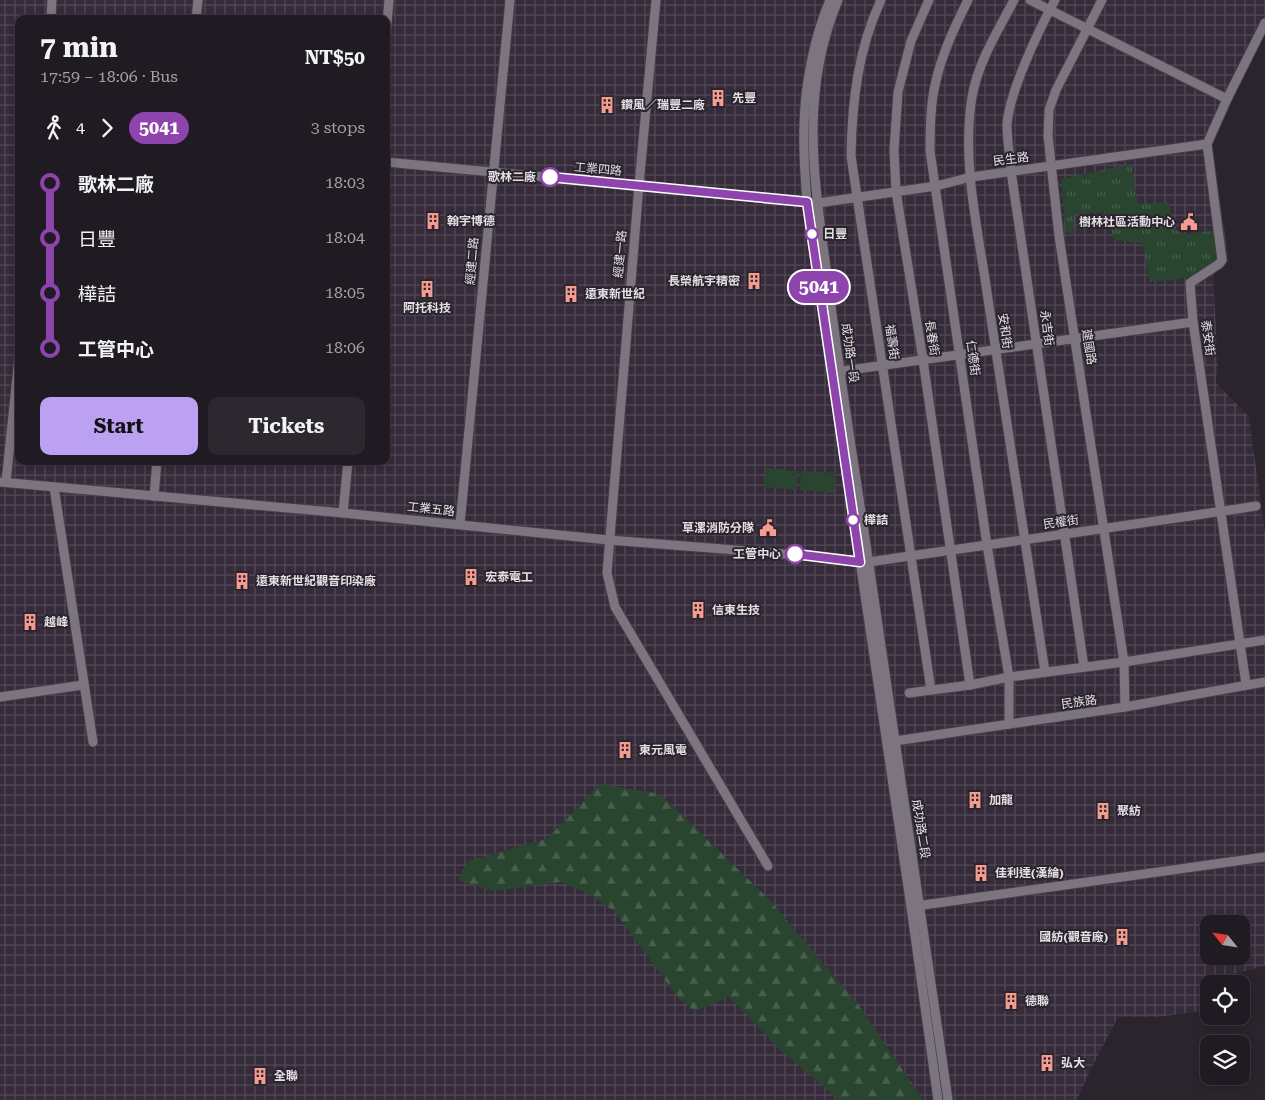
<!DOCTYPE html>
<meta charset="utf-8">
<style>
:root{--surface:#201b22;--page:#2d282f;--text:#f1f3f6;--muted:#a2a1a5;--line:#3d3940;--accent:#bca0f2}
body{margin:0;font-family:"Roboto Serif","Noto Sans TC",serif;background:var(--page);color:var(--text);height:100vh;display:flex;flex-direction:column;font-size:19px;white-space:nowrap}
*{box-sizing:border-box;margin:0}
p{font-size:16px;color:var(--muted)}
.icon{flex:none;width:28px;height:28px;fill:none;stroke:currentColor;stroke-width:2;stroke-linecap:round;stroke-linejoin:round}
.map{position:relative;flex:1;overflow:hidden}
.panel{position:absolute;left:15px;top:15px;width:375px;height:450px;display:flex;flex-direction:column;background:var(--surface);border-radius:10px;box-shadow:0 2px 8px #0003,0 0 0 1px var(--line)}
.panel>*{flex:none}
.badge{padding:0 10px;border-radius:16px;font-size:18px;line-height:32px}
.needle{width:32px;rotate:300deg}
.controls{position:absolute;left:1200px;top:915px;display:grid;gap:10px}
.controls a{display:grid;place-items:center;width:50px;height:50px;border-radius:10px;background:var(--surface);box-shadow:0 2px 8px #0003,0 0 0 1px var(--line);font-size:25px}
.map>.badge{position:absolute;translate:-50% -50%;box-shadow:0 0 0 2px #fff}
.legs{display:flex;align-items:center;gap:8px;height:55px;padding:0 25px;font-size:16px}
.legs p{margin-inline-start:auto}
.headline{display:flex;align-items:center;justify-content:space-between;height:85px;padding:0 25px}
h1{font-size:28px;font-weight:700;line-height:38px}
.primary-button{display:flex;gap:10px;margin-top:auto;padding:10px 25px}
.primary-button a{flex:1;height:58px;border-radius:10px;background:var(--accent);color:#111;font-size:20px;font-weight:700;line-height:58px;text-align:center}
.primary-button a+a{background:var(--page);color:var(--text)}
ul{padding:0 25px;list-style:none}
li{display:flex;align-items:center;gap:18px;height:55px;font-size:19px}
li i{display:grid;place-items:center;width:8px;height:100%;margin:0 6px;background:currentColor}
li i::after{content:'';width:12px;height:12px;margin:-6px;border:4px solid;border-radius:50%;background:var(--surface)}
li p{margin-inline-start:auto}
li:first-child i{background:linear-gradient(#0000 50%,currentColor 0)}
li:last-child i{background:linear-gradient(currentColor 50%,#0000 0)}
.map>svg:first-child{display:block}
.industrial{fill:url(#industrial-grid);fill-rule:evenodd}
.grass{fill:#29442f}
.forest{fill:url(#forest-firs)}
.park{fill:url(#park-tufts)}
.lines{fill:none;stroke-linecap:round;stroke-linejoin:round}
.minor-casing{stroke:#453f47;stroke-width:11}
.minor{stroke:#7c747f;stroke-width:9}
.line-1-casing{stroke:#fff;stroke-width:11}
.line-1{stroke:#8e44ad;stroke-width:8}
.stop-1-dot{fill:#fff;stroke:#8e44ad;stroke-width:2.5}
.labels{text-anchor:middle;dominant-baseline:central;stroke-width:4;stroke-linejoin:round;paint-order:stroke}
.poi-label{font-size:12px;font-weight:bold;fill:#e4dfe5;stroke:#2a242d;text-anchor:start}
.street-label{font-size:12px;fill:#e4dfe5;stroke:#2a242d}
.stop-label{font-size:12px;font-weight:bold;fill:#e4dfe5;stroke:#2a242d;text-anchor:end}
</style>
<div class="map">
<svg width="1265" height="1100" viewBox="0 0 1265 1100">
<defs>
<pattern id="industrial-grid" width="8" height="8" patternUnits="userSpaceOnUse" patternTransform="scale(1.25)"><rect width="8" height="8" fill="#362b3a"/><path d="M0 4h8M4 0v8" fill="none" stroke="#534956"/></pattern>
<pattern id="forest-firs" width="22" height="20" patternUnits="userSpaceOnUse" patternTransform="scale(1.25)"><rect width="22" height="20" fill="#29442f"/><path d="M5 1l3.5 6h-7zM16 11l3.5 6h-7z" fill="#485f4d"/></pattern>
<pattern id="park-tufts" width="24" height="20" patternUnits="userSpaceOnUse" patternTransform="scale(1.25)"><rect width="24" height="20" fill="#29442f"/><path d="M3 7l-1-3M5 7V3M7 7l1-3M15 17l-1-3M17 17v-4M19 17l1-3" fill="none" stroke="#485f4d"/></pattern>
</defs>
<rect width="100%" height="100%" fill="#2a242d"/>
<path class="industrial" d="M0 0H1265V33L1211 140 1229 262 1213 275 1218 365 1216 383 1249 417 1265 533V966L1219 978 1216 984H1209V1001L1204 1011 1156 1017H1118L1091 1069 1077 1100H0ZM19 19H386V461H19ZM1209 924H1241V956H1209Z"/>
<g class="grass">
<path d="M766 468 799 471 797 490 764 487Z"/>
<path d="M801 471 836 473 834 493 800 490Z"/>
</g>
<path class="forest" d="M600 784 660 794 769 899 857 1003 923 1100H839L778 1048 729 997 695 1011 679 999 615 912 589 894 560 882 494 891 458 880 468 861 548 838Z"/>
<path class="park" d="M1131 164 1138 204 1169 202 1173 229 1186 234 1213 231 1221 256C1210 278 1172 280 1150 282L1142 243 1114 240 1107 212 1075 214 1073 234 1066 232 1061 179Z"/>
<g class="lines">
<g class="minor-casing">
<g id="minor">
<path d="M656 0 639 185 607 573 615 607 768 866"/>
<path d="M830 0C814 38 805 84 804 125 803 150 805 177 807 202L911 907 938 1100"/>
<path d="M838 0C796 101 817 194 830 298 841 385 855 471 868 558 895 738 922 919 948 1100"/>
<path d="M881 0C858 49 852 102 851 156L931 690"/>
<path d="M929 0 911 41 898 92 894 150 896 191 923 360 970 685"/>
<path d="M968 0C954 28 940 58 934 90 930 110 930 131 930 151L987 545 1009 677V724"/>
<path d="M1014 0C998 31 978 62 972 97 961 164 979 233 988 299 1006 423 1027 548 1045 672"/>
<path d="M1030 0 1227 99"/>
<path d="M1055 0C1039 30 1009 92 1007 125 1007 140 1010 156 1011 171L1084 667"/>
<path d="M1102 0 1056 90 1049 110 1048 136 1059 236 1124 662 1125 707"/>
<path d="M51 19 52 0"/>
<path d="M196 19 198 0"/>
<path d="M386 34 389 0"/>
<path d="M386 162 818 203 936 186 971 177 1207 144"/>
<path d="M835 372 1193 322"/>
<path d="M0 482 343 513 609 540 810 556 869 562C998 543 1127 526 1256 506"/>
<path d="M6 482 19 358"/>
<path d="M54 487 93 742"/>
<path d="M154 496 157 461"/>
<path d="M343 513 348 461"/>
<path d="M460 524 510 0"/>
<path d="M1246 684 1193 322 1190 283 1219 264 1222 260 1207 144 1227 99 1265 23"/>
<path d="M909 693 970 685 1009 677 1124 662 1265 640"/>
<path d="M0 697 83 685"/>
<path d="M890 740 895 741 1125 707 1265 682"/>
<path d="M916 906 1265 857"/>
</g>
</g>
<use href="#minor" class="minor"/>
</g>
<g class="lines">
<g class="line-1-casing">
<path id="line-1" d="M550 177 807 202 860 562 795 554"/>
</g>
<use href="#line-1" class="line-1"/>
</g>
<defs>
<g id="building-bare" transform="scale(1.35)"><path d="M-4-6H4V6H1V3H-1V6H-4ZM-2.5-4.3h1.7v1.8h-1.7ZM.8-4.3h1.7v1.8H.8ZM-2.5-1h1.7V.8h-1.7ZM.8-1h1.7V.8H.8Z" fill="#f59c91" stroke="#2a242d" stroke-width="2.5" paint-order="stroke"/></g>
<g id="civic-bare" transform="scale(1.35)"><path d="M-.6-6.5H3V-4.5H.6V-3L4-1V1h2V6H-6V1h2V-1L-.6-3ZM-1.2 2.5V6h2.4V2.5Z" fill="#f59c91" stroke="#2a242d" stroke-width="2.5" paint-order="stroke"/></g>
</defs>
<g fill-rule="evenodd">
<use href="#building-bare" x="718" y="98"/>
<use href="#building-bare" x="607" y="105"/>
<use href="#building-bare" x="433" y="221"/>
<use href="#civic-bare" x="1189" y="222"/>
<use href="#building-bare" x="754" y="281"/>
<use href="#building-bare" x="427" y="289"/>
<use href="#building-bare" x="571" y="294"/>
<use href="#civic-bare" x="768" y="528"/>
<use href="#building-bare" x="471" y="577"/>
<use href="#building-bare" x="242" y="581"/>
<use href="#building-bare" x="698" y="610"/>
<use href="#building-bare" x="30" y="622"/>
<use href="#building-bare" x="625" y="750"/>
<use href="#building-bare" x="975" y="800"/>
<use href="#building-bare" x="1103" y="811"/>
<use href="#building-bare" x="981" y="873"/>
<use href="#building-bare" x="1122" y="937"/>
<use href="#building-bare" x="1011" y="1001"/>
<use href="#building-bare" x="1047" y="1063"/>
<use href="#building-bare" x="260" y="1076"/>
</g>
<g class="stop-1-dot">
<circle cx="550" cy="177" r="9"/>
<circle cx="812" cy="234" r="6"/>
<circle cx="853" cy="520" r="6"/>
<circle cx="795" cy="554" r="9"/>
</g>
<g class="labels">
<g class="poi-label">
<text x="732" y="98">先豐</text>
<text x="621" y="105">鑽風／瑞豐二廠</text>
<text x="447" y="221">翰宇博德</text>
<text x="1175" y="222" text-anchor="end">樹林社區活動中心</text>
<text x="740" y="281" text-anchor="end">長榮航宇精密</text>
<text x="585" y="294">遠東新世紀</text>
<text x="427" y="308" text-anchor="middle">阿托科技</text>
<text x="754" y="528" text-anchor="end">草漯消防分隊</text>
<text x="485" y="577">宏泰電工</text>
<text x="256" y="581">遠東新世紀觀音印染廠</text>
<text x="712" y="610">信東生技</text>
<text x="44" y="622">越峰</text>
<text x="639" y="750">東元風電</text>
<text x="989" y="800">加龍</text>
<text x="1117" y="811">聚紡</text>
<text x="995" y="873">佳利達(漢綸)</text>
<text x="1108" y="937" text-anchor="end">國紡(觀音廠)</text>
<text x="1025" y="1001">德聯</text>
<text x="1061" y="1063">弘大</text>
<text x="274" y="1076">全聯</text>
</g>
<g class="street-label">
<text transform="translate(1011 159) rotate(-7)">民生路</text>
<text transform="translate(598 169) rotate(5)">工業四路</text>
<text transform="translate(620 254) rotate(-85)">經建一路</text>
<text transform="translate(472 261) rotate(-85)">經建二路</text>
<text transform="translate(1047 328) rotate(82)">永吉街</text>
<text transform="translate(1005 331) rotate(82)">安和街</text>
<text transform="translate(932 338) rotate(81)">長春街</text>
<text transform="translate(1208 338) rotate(82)">泰安街</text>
<text transform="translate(892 342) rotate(82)">福壽街</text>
<text transform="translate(1089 347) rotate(81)">建國路</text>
<text transform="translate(850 353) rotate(82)">成功路一段</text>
<text transform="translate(973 358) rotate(82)">仁德街</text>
<text transform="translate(431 509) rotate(6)">工業五路</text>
<text transform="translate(1061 522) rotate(-8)">民權街</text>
<text transform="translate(1079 702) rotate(-8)">民族路</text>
<text transform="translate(921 829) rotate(81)">成功路二段</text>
</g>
<g class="stop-label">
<text x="536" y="177">歌林二廠</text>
<text x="823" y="234" text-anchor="start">日豐</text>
<text x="864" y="520" text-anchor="start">樺詰</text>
<text x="781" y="554">工管中心</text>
</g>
</g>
</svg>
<div class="controls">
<a><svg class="needle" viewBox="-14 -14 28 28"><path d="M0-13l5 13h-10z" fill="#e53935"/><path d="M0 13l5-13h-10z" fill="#a2a1a5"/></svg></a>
<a><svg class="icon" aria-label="locate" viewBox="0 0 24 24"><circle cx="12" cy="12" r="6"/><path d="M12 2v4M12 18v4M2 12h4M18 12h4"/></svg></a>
<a><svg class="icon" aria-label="layers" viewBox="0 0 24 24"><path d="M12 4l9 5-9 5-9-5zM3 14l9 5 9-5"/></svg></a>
</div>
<b class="badge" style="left:819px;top:287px;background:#8e44ad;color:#fff">5041</b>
<section class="panel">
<div class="headline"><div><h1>7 min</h1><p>17:59 – 18:06 · Bus</p></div><b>NT$50</b></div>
<div class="legs"><svg class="icon" aria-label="walk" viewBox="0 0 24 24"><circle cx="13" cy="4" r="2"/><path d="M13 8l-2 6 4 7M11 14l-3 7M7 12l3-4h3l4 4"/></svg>4<svg class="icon" aria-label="forward" viewBox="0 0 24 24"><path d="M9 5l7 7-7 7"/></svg><b class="badge" style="background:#8e44ad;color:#fff">5041</b><p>3 stops</p></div>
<ul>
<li><i style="color:#8e44ad"></i><b>歌林二廠</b><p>18:03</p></li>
<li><i style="color:#8e44ad"></i><span>日豐</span><p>18:04</p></li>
<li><i style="color:#8e44ad"></i><span>樺詰</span><p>18:05</p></li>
<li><i style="color:#8e44ad"></i><b>工管中心</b><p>18:06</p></li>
</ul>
<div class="primary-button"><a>Start</a><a>Tickets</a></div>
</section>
</div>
